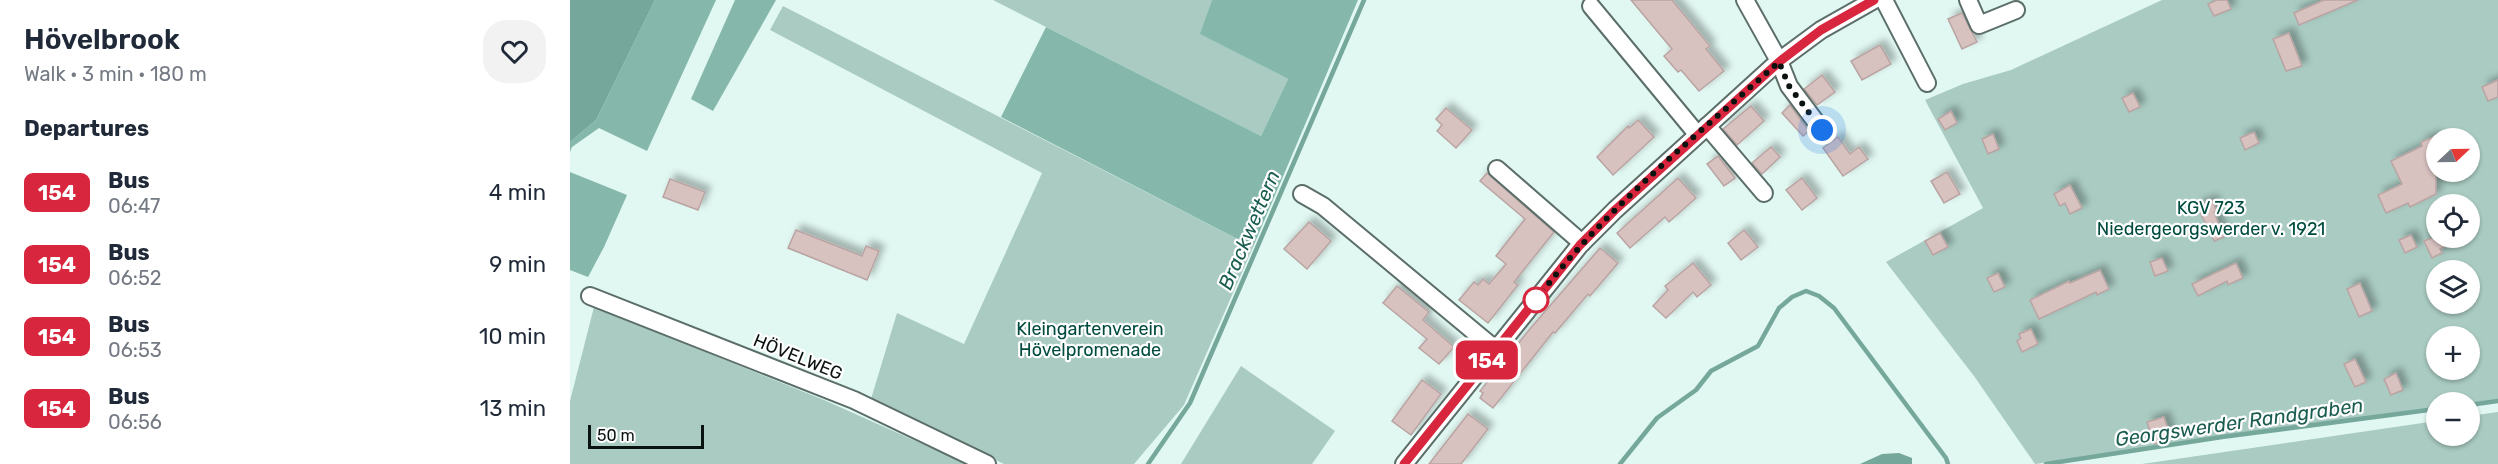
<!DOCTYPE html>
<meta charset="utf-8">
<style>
:root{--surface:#fff;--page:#f2f2f3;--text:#1f2937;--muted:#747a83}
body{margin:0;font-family:Rubik,sans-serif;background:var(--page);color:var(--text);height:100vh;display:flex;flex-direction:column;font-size:22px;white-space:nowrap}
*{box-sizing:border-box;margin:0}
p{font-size:20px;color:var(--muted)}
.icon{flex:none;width:33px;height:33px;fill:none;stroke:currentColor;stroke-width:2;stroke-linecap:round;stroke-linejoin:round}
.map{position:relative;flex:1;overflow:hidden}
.side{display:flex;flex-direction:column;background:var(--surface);width:570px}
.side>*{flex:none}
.badge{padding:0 12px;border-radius:9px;font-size:21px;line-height:39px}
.needle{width:39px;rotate:68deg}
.buttons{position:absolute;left:1856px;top:128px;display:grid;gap:12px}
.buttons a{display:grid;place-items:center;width:54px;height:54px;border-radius:50%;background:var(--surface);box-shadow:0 2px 4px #0004;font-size:30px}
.scale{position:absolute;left:18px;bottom:15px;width:116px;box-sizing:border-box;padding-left:6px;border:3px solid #0b1311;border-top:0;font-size:16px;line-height:21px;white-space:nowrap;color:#0b1311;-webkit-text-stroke:4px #fefefe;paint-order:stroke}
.you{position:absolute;width:30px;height:30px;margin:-15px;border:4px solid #fff;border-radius:50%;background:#1a73e8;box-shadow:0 0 0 9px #1a73e833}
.map>.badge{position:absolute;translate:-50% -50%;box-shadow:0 0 0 3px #fff}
h2{padding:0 24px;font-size:22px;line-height:54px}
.round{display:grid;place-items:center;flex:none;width:63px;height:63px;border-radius:24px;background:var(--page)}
.headline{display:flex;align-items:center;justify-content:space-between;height:102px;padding:0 24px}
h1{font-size:28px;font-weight:600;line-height:45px}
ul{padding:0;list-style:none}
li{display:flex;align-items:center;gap:18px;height:72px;padding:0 24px}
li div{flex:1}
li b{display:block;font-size:22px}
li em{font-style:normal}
li .badge{min-width:66px;font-weight:700;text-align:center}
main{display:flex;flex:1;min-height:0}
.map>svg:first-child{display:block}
.green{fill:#a9cbc2;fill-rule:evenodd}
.forest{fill:#85b8ab}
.water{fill:#75a89b}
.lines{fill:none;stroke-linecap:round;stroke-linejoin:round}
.stream{stroke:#75a89b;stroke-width:4.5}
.building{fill:#d7c2c0;stroke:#b9a4a3;stroke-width:1.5;filter:url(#shadow)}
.minor-casing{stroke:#5b6e69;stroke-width:20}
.minor{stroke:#fff;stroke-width:16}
.line-casing{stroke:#fff;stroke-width:14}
.line{stroke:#d7263d;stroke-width:9}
.walk{stroke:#0b1311;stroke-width:6;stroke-dasharray:0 10.8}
.stop-dot{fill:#fff;stroke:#d7263d;stroke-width:3}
.labels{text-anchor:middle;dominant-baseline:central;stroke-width:4.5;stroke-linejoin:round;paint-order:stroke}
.park-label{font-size:18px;fill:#004b3f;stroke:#fefefe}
.street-label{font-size:18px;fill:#0b1311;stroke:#fefefe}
.water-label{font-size:20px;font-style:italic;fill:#1b5e51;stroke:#fefefe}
</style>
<main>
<section class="side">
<div class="headline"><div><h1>Hövelbrook</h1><p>Walk · 3 min · 180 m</p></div><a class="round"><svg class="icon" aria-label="heart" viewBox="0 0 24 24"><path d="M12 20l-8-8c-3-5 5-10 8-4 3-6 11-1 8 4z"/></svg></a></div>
<h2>Departures</h2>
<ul>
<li><span class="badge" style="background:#d7263d;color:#fff">154</span><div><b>Bus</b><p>06:47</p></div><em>4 min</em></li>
<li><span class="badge" style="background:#d7263d;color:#fff">154</span><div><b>Bus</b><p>06:52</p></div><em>9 min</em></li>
<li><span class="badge" style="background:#d7263d;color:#fff">154</span><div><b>Bus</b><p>06:53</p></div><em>10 min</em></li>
<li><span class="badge" style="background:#d7263d;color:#fff">154</span><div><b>Bus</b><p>06:56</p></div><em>13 min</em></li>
</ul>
</section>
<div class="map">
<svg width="1928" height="464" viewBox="0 0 1928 464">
<defs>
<filter id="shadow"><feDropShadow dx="5.5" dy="-5.5" stdDeviation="3" flood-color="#0004"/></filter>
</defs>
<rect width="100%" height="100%" fill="#e1f7f1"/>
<g class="green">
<path d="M423 0H642L631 34 718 79 691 136Z"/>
<path d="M1592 0H1928V401L1899 405V402H1866V409L1465 464 1404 376 1316 262 1413 208 1355 100 1393 84 1441 70ZM1866 138H1899V171H1866ZM1866 204H1899V237H1866ZM1866 270H1899V303H1866ZM1866 336H1899V369H1866Z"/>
<path d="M213 6 683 247 614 405 564 464H434L301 399 327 313 394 344 472 173 200 30Z"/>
<path d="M24 307 254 400 397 464H0V401Z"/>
<path d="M671 366 765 431 742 464H611Z"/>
<path d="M1928 412V464H1572L1866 421V435H1899V416Z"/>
</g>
<g class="forest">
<path d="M85 0H146L77 151 29 128 2 147 0 152V142L26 120Z"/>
<path d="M165 0H206L143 111 121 99Z"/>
<path d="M642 0H788L683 247 431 117 476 27 691 136 718 79 630 34Z"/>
<path d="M0 172 57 195 34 247 18 277 0 270Z"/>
</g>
<g class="water">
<path d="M0 0H85L26 120 0 142Z"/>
<path d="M1329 453 1342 458V464H1290L1312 454Z"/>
</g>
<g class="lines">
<g class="stream">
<path d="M1899 405 1928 401"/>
<path d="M578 464 620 403 794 0"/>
<path d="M1050 464 1087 418 1126 390 1141 371 1188 346 1209 308 1222 297 1236 291 1249 296 1264 308 1376 458 1378 464"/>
<path d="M1476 464 1652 437 1866 409"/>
</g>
</g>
<g class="building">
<path d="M1061 0H1102L1140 46 1136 49 1154 71 1129 91 1111 70 1108 72 1094 56 1102 49Z"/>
<path d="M1647 0H1657L1661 9 1644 16 1638 4Z"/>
<path d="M1754 0H1788L1729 25 1724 13Z"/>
<path d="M1392 13 1407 42 1392 49 1378 19Z"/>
<path d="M1719 33 1732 66 1716 71 1703 39Z"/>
<path d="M1310 45 1321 64 1292 80 1281 61Z"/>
<path d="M1252 75 1265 92 1247 105 1234 89Z"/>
<path d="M1928 80V97L1918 101 1912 87Z"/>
<path d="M1563 93 1570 107 1559 112 1552 98Z"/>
<path d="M1220 105 1239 131 1233 136 1212 113Z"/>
<path d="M1181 106 1194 121 1167 145 1153 129Z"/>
<path d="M876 108 902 130 886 148 867 131 872 125 866 119Z"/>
<path d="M1381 111 1387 123 1375 130 1368 119Z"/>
<path d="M1068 120 1084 137 1043 175 1027 157 1058 126 1059 128Z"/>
<path d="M1684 132 1689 143 1675 150 1670 138Z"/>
<path d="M1423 134 1429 149 1418 154 1412 139Z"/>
<path d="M1866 136V194L1840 207 1838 203 1816 213 1808 195 1832 184 1821 161 1852 146 1851 142Z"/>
<path d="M1268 137 1280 154 1289 147 1298 159 1273 176 1253 148Z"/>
<path d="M1201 147 1210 157 1192 174 1182 163Z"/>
<path d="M1148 156 1165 178 1154 186 1137 164Z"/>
<path d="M1377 172 1390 194 1374 203 1361 181Z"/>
<path d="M917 173 984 232 944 282 948 285 918 323 889 300 904 282 908 285 913 279 919 284 936 264 926 256 955 219 910 181Z"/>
<path d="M1108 178 1126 198 1099 222 1095 217 1060 248 1047 233Z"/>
<path d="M1232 178 1247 198 1232 210 1216 190Z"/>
<path d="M100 179 135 192 128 210 93 197Z"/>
<path d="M1500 185 1512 208 1500 214 1495 203 1490 206 1484 194Z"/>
<path d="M1642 200 1647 211 1644 212 1654 237 1644 241 1627 206Z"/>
<path d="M739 222 761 241 737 269 714 249Z"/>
<path d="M226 230 292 256 296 246 309 251 297 280 218 248Z"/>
<path d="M1174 230 1188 247 1171 260 1158 243Z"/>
<path d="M1370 233 1378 247 1363 255 1355 241Z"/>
<path d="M1841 235 1847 247 1835 253 1829 240Z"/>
<path d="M1864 237H1872L1877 246 1870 249 1872 253 1862 258 1854 241Z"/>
<path d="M1030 248 1048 263 1020 296 1018 294 985 333 983 332 923 408 910 398 913 393 910 391 959 330Z"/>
<path d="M1592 258 1598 271 1585 276 1580 262Z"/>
<path d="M1123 263 1141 285 1127 297 1123 292 1096 318 1083 306 1098 290 1095 286Z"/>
<path d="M1666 263 1673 278 1658 285 1657 281 1628 296 1622 284Z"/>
<path d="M1530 270 1539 289 1527 295 1526 292 1469 319 1460 300 1499 281 1500 283Z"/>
<path d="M1428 273 1435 287 1424 292 1417 278Z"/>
<path d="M1790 283 1802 311 1789 317 1777 289Z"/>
<path d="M827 286 859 312 853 320 884 347 869 364 849 348 857 339 813 303Z"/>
<path d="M1461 329 1468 344 1452 352 1447 341 1451 338 1449 334Z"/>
<path d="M1785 359 1796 382 1785 387 1774 364Z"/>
<path d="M1826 373 1833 390 1821 395 1814 379Z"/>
<path d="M852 380 871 394 841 435 822 421Z"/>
<path d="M898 414 918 429 891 464H859Z"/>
<path d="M1594 417 1601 438 1584 444 1577 422Z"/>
</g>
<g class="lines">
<g class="minor-casing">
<g id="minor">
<path d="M1175 0 1209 61 1219 86 1252 130"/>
<path d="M1314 0 1357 83"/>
<path d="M1398 0 1409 25 1446 10"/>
<path d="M1021 6 1127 134"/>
<path d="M1137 126 1194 193"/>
<path d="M927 169 1012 243"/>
<path d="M732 194 753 206 925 349"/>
<path d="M20 296 284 400 417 464"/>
<path d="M834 464 1010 245 1045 210 1209 61 1251 30 1304 0"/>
</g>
</g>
<use href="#minor" class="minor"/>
</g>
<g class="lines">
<g class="line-casing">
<path id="line" d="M834 464 1010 245 1045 210 1209 62 1251 30 1304 0"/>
</g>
<use href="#line" class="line"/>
<path class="walk" d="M966 300C1033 210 1125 137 1209 62L1219 86 1252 130"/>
</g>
<circle class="stop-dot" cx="966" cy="300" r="12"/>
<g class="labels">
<g class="park-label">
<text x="1641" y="208">KGV 723<tspan x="1641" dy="21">Niedergeorgswerder v. 1921</tspan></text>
<text x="520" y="329">Kleingartenverein<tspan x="520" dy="21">Hövelpromenade</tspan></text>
</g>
<g class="street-label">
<text transform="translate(228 357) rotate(22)">HÖVELWEG</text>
</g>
<g class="water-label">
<text transform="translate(679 230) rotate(-67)">Brackwettern</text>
<text transform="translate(1669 422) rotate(-8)">Georgswerder Randgraben</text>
</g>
</g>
</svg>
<div class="buttons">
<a><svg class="needle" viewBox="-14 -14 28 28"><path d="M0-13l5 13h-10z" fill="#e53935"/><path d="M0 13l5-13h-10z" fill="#747a83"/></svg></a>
<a><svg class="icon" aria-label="locate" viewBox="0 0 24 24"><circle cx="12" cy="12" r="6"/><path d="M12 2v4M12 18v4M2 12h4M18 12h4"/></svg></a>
<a><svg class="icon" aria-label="layers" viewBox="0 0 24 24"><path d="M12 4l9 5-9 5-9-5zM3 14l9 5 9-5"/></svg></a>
<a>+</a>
<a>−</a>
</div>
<div class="scale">50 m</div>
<div class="you" style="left:1252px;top:130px"></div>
<b class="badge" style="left:917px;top:360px;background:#d7263d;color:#fff">154</b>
</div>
</main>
